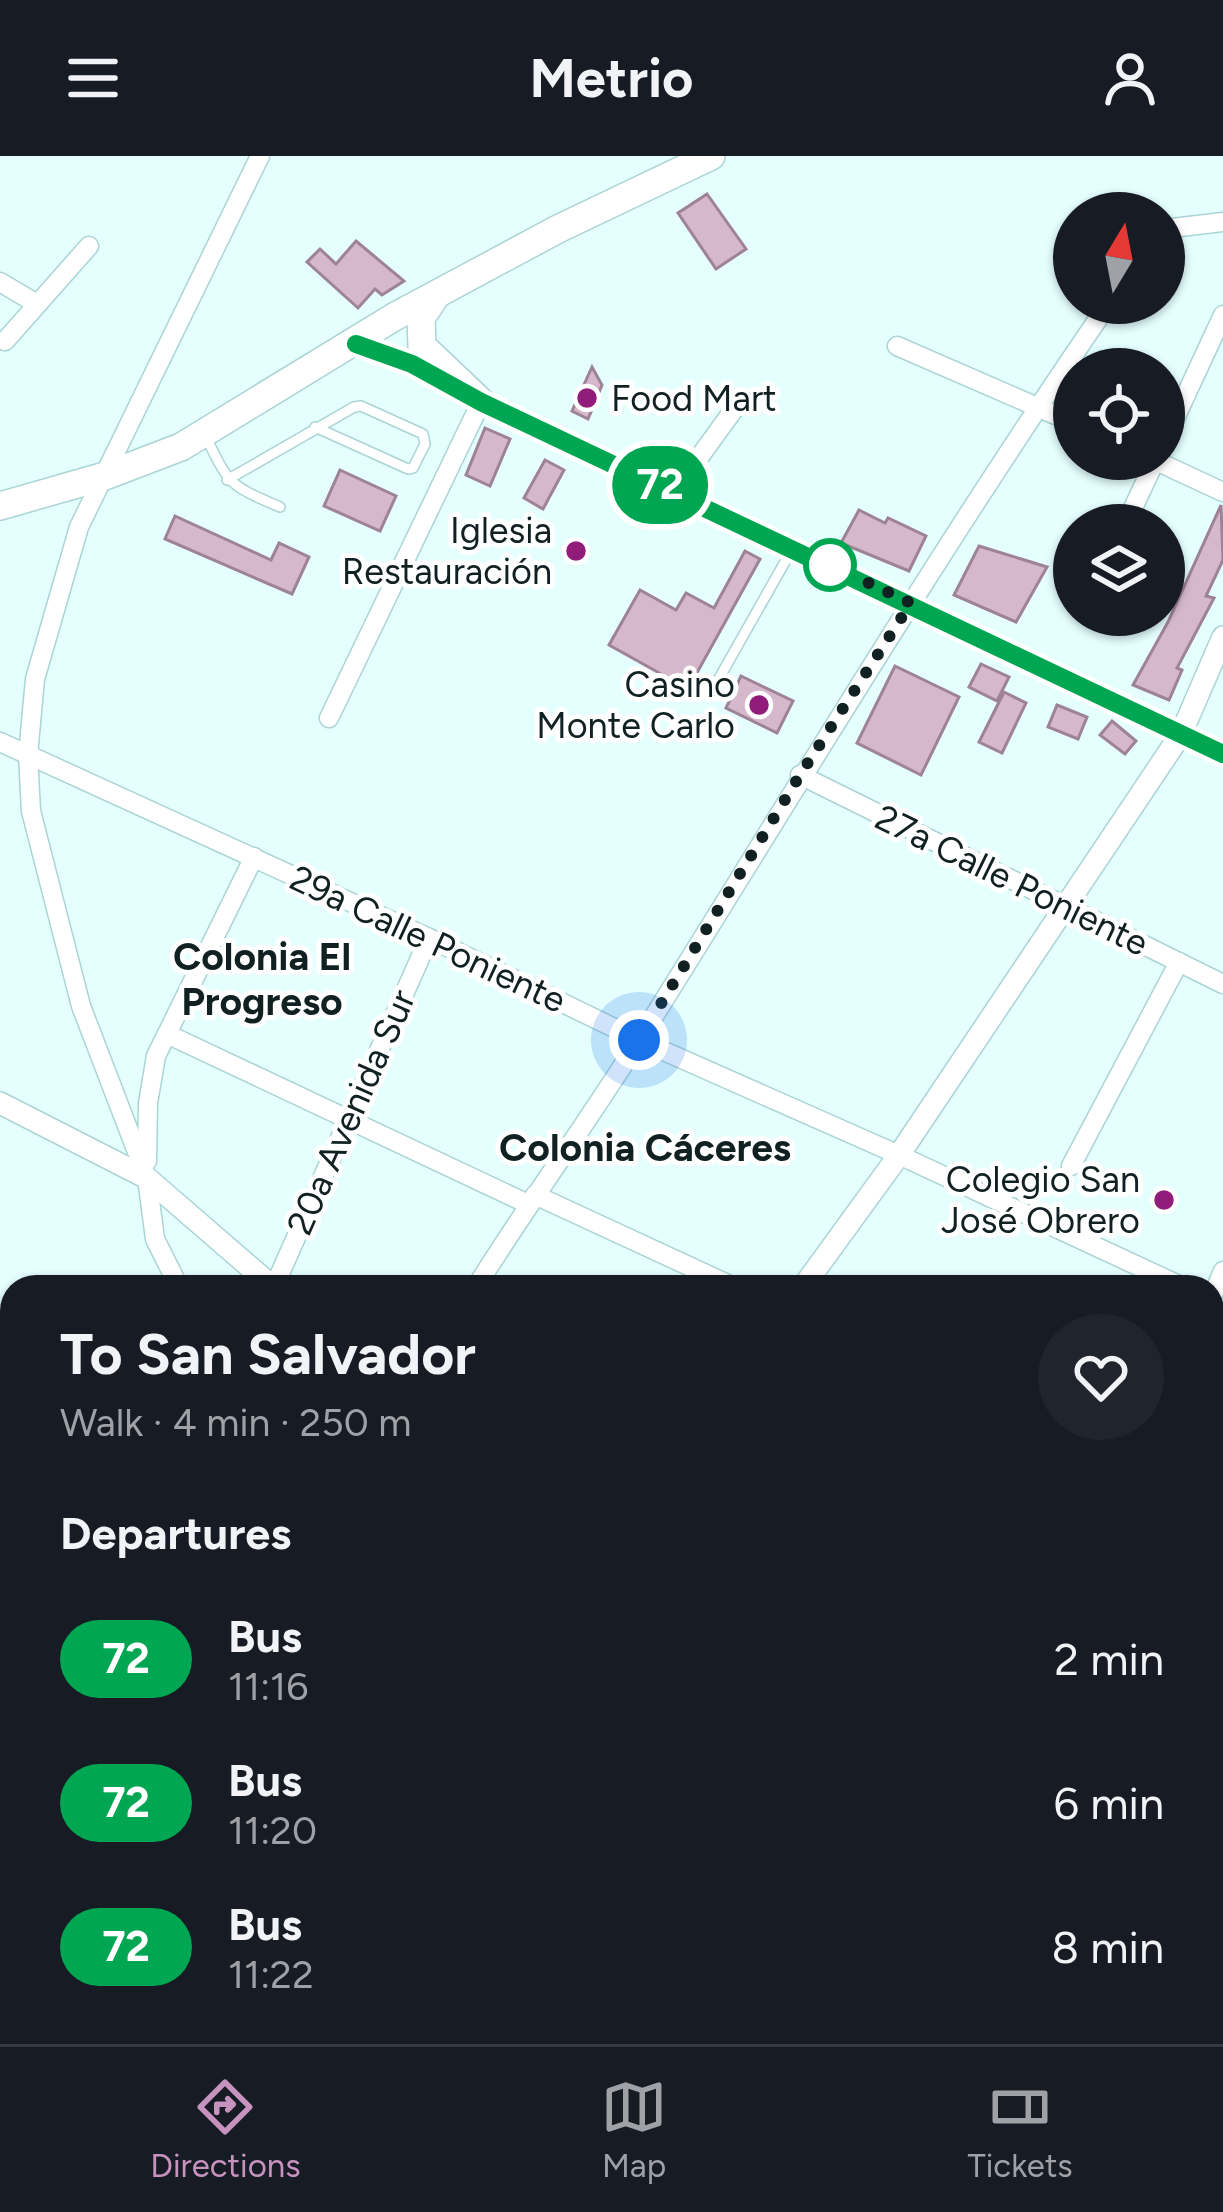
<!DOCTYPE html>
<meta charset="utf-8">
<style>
:root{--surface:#171b24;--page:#20242c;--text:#f1f3f6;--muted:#9ea1a6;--line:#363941;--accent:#c692be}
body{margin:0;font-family:Figtree,sans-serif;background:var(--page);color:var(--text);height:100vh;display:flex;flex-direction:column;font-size:45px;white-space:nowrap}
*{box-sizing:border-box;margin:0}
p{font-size:39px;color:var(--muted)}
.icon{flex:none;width:66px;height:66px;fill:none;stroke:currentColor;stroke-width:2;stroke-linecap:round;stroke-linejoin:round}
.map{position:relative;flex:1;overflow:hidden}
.side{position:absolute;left:0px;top:1119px;width:1224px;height:771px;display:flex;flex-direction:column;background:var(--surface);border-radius:36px 36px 0 0;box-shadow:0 3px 9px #0004}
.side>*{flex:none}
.badge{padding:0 24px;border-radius:39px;font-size:42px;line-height:78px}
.needle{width:78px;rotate:10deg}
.fabs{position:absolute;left:1053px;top:36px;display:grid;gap:24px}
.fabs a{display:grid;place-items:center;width:132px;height:132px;border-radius:50%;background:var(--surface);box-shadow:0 3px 9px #0004;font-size:60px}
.you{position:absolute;width:60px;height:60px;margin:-30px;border:9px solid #fff;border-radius:50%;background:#1a73e8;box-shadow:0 0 0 18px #1a73e833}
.map>.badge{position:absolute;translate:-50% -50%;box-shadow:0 0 0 6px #fff}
h2{padding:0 60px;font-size:45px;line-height:108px}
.round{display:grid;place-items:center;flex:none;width:126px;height:126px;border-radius:63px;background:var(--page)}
.head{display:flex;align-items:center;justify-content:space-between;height:204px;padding:0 60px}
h1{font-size:57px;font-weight:700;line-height:90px}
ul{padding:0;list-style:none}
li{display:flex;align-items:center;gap:36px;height:144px;padding:0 60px}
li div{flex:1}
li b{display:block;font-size:45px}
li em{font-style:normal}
li .badge{min-width:132px;font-weight:700;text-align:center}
header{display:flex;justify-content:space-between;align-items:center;height:156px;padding:0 60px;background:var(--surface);font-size:54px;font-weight:700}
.tabs{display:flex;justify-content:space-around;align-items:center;height:168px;border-top:3px solid var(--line);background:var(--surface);font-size:33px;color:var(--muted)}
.tabs a{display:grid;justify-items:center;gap:6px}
.tabs .current{color:var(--accent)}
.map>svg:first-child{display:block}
.green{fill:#b9ddde}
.building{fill:#d6b8cc;stroke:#9e8295;stroke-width:3}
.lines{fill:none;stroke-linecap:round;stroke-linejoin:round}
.service-casing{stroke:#aad4d5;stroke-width:12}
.pedestrian-casing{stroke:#aad4d5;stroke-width:16}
.minor-casing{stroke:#aad4d5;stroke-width:21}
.tertiary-casing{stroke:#aad4d5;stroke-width:24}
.primary-casing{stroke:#aad4d5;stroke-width:30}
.service{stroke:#fff;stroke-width:9}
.pedestrian{stroke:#fff;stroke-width:14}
.minor{stroke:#fff;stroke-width:18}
.tertiary{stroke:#fff;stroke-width:21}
.primary{stroke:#fff;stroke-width:27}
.line-casing{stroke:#fff;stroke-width:27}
.line{stroke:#00a651;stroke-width:18}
.walk{stroke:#112122;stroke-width:12;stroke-dasharray:0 21.6}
.poi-dot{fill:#921c7a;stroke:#fff;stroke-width:4.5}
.stop-dot{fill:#fff;stroke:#00a651;stroke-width:6}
.labels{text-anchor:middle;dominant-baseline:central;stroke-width:10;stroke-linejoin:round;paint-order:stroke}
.poi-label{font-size:36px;fill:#112122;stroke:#fff;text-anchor:end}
.street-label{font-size:36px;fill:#112122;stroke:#fff}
.neighbourhood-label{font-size:39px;font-weight:bold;fill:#112122;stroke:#fff}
</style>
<header><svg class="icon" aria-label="menu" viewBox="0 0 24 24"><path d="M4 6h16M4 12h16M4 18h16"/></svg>Metrio<svg class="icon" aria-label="person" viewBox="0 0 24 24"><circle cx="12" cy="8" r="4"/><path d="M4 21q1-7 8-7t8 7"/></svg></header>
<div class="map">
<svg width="1223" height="1888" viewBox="0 0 1223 1888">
<rect width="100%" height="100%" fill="#e5fefe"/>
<path class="green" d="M881 1878H1127L1121 1888H899Z"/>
<g class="building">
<path d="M707 38 746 93 716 113 678 57Z"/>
<path d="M356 85 404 125 382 139 375 133 358 152 307 106 320 93 336 108Z"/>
<path d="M592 211 602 229 588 263 572 255Z"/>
<path d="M485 272 510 283 490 330 466 319Z"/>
<path d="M545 304 564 314 543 353 524 342Z"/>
<path d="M340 314 396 340 380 375 324 350Z"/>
<path d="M1221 349 1223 404 1206 440 1214 442 1177 512 1182 514 1169 544 1133 529 1168 466Z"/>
<path d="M859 354 885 367 888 362 926 380 909 415 841 387Z"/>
<path d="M175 360 271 404 279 387 309 401 292 438 165 383Z"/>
<path d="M979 390 1047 411 1016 466 954 439Z"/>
<path d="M745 395 760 403 688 533 609 489 640 434 676 454 686 437 714 452Z"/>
<path d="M981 508 1009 521 997 545 969 531Z"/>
<path d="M895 510 959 541 921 619 857 587Z"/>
<path d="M741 520 793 545 777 577 726 552Z"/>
<path d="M1004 536 1026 547 1002 597 979 586Z"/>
<path d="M1057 549 1087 561 1078 583 1048 571Z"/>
<path d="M1112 565 1136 585 1125 598 1100 579Z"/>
</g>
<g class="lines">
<g class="service-casing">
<g id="service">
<path d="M207 283C230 331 232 330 280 351"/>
<path d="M227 324 354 251 361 250 423 278 425 288 413 312 408 313 315 271"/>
<path d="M713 533 790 397"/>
</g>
</g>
<g class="pedestrian-casing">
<g id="pedestrian">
<path d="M1212 1556 1223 1568"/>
<path d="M1212 1651 1223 1669"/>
<path d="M1212 1798 1223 1845 1215 1888"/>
</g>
</g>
<g class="minor-casing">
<g id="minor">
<path d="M1164 73 1223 66"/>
<path d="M0 126 37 148"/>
<path d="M5 185 89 90"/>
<path d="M897 190 1074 267"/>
<path d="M1164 286 1223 159"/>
<path d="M1152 303 1223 336"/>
<path d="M674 336 740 245"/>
<path d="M1125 369 1156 303"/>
<path d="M329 562 481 246"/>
<path d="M0 586 429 782 639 884 899 999 1183 1131"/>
<path d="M800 619 1223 828"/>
<path d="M167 878 528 1048"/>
<path d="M147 1005 148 947 156 900 254 701"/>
<path d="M1071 1010 1179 806"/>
<path d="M535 1039 734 1131"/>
<path d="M179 1131 155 1083 147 1022 81 850 31 655 28 599 35 523 79 371 260 0"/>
<path d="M274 1131 429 782"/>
<path d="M476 1131C529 1046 588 966 641 881 795 635 944 386 1109 147"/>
<path d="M1212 1141 1223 1115"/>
<path d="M0 1561 12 1539"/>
<path d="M0 1653 12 1657"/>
<path d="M1212 1739 1223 1738"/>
<path d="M0 1870 12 1873"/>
<path d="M30 1878 66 1888"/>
<path d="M358 1878 365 1888"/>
<path d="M637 1878 645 1888"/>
<path d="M855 1878 871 1888"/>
<path d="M113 1888 162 1886 174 1878"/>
<path d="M788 1888 800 1878"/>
<path d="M1137 1888 1141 1878"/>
</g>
</g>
<g class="tertiary-casing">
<g id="tertiary">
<path d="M355 188 412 208 481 246 1223 598"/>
<path d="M0 947 147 1022 273 1131"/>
<path d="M803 1131 899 999 1181 578 1223 481"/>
<path d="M1212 1485 1223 1491"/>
<path d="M307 1888 316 1878"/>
</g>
</g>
<g class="primary-casing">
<g id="primary">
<path d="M437 138 421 162 422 190 481 246"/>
<path d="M0 350 105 320 181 291 394 161 558 73 711 0"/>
</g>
</g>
<use href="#service" class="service"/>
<use href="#pedestrian" class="pedestrian"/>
<use href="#minor" class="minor"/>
<use href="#tertiary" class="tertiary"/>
<use href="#primary" class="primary"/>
</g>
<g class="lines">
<g class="line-casing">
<path id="line" d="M356 188 412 208 481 246 1223 598"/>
</g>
<use href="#line" class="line"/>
<path class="walk" d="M639 884 800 619 911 447 830 409"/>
</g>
<g class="poi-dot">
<circle cx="587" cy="242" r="12"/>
<circle cx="576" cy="395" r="12"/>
<circle cx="759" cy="549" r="12"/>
<circle cx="1164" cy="1044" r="12"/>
</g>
<circle class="stop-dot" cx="830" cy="409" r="24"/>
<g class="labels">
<g class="poi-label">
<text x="611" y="242" text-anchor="start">Food Mart</text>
<text x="552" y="374">Iglesia<tspan x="552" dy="41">Restauración</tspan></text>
<text x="735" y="528">Casino<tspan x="735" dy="41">Monte Carlo</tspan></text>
<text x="1140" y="1023">Colegio San<tspan x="1140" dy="41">José Obrero</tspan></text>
</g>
<g class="street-label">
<text transform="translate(1012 724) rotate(26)">27a Calle Poniente</text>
<text transform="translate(428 783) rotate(25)">29a Calle Poniente</text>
<text transform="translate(351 956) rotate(-66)">20a Avenida Sur</text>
</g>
<g class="neighbourhood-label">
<text x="262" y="800">Colonia El<tspan x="262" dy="45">Progreso</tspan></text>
<text x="645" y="991">Colonia Cáceres</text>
</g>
</g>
</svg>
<div class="fabs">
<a><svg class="needle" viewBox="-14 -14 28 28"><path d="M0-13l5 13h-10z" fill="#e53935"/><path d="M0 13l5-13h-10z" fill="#9ea1a6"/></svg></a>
<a><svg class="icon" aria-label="locate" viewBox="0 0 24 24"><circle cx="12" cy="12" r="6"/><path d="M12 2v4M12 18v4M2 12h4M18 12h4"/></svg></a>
<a><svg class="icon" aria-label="layers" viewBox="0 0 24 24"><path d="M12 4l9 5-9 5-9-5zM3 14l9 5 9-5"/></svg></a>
</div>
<div class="you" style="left:639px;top:884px"></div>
<b class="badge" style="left:660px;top:329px;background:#00a651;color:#fff">72</b>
<section class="side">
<div class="head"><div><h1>To San Salvador</h1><p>Walk · 4 min · 250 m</p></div><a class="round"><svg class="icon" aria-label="heart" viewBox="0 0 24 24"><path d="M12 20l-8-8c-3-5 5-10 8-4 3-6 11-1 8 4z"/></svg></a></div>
<h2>Departures</h2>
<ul>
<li><span class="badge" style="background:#00a651;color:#fff">72</span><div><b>Bus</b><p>11:16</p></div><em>2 min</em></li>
<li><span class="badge" style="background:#00a651;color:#fff">72</span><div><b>Bus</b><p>11:20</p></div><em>6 min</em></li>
<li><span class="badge" style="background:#00a651;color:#fff">72</span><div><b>Bus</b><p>11:22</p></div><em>8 min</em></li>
</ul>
</section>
</div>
<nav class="tabs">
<a class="current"><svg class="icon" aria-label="directions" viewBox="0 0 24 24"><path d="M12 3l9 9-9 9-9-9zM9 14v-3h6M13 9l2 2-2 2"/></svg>Directions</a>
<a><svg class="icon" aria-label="map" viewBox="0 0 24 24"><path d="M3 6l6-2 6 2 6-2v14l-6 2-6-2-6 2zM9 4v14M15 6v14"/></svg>Map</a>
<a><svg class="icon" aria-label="tickets" viewBox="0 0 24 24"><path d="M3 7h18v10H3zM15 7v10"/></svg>Tickets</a>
</nav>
